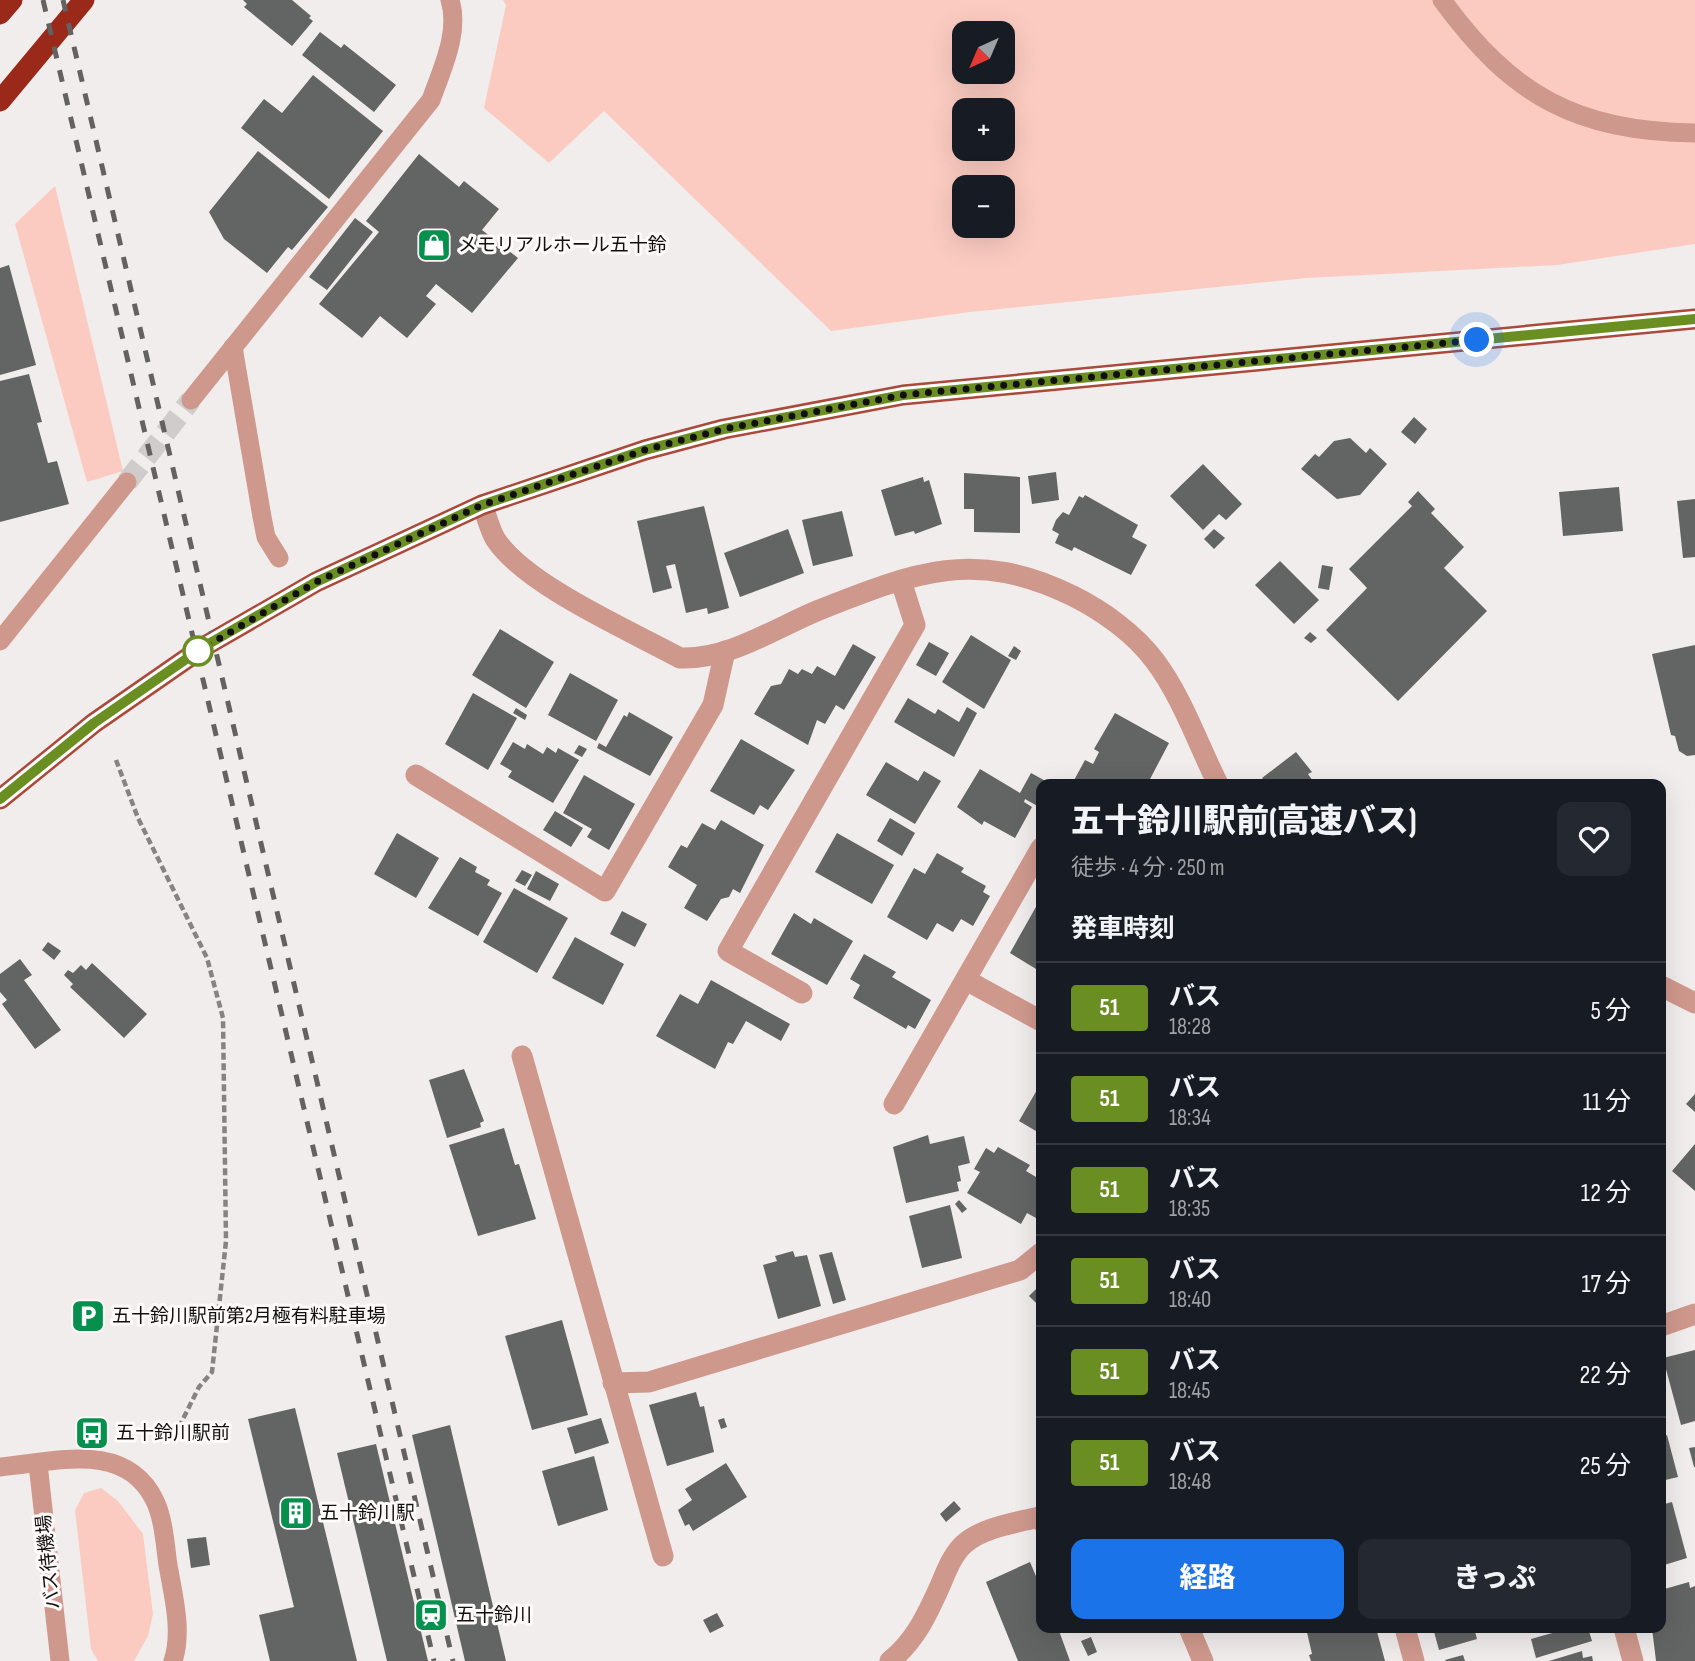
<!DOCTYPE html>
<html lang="ja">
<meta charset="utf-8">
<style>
:root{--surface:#171b24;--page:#242831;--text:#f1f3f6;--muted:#9ea1a6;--line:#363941;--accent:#1a73e8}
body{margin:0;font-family:"Sofia Sans Condensed","Noto Sans JP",sans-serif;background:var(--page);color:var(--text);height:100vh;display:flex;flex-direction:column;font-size:26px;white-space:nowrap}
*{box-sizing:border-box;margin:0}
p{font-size:23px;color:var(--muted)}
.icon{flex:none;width:38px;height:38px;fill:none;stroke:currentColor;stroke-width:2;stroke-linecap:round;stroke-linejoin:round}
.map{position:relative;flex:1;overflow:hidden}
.sheet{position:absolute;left:1036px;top:779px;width:630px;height:854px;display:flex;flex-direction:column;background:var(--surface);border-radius:14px;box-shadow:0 7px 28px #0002}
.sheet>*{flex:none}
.badge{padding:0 14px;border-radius:5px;font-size:24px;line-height:46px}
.needle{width:46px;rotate:224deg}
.controls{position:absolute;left:952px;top:21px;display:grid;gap:14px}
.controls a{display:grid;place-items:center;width:63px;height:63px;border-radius:14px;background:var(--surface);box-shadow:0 7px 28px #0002;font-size:35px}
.you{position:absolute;width:35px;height:35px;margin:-18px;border:5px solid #fff;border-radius:50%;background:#1a73e8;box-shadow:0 0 0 10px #1a73e833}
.map>.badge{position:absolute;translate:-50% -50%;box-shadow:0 0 0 4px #fff}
h2{padding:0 35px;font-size:26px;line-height:63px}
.round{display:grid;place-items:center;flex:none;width:74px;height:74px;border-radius:14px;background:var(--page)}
.headline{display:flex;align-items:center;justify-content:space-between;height:119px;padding:0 35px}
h1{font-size:33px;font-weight:800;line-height:52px}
.primary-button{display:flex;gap:14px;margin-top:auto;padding:14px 35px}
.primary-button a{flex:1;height:80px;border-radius:14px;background:var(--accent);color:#fff;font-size:28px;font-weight:800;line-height:80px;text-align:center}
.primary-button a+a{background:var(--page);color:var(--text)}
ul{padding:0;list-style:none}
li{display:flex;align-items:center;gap:21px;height:91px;padding:0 35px;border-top:2px solid var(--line)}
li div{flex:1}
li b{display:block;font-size:26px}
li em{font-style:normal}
li .badge{min-width:77px;font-weight:700;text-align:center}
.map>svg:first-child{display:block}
.green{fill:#fbcbc1;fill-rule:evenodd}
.building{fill:#626563}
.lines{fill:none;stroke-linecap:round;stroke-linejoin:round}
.street-tunnel{stroke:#cfcccb;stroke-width:21;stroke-dasharray:21 10;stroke-linecap:butt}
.path{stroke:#868483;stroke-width:4.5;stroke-dasharray:7 3.5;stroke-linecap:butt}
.lane{stroke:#cf988d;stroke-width:19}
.street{stroke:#cf988d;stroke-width:21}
.primary{stroke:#ab4a3b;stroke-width:21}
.highway{stroke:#9b2919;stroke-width:21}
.rail{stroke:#646261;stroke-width:5;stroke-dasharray:12 12;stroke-linecap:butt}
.line-casing{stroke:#fff;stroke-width:16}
.line{stroke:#6b8e23;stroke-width:10}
.walk{stroke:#11100f;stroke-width:7;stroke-dasharray:0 12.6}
.stop-dot{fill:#fff;stroke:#6b8e23;stroke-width:3.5}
.labels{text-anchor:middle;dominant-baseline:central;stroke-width:6;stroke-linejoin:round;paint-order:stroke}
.poi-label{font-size:19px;fill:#11100f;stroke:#fefaf9;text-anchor:start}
.street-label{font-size:19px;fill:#11100f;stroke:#fefaf9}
</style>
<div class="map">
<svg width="1695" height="1661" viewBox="0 0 1695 1661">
<rect width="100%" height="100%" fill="#f1edec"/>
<g class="green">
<path d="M503 0H1695V244L1557 265 1307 278 970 312 831 331 604 111 549 163 484 108 506 5ZM964 33H1003V72H964ZM964 110H1003V149H964ZM964 187H1003V226H964Z"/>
<path d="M55 186 123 471 87 482 15 224Z"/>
<path d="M101 1488 118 1501 143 1534 153 1614 148 1636 134 1661H98L91 1649 75 1510 84 1493Z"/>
</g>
<g class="building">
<path d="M243 0H292L311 16 309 18 313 21 292 46 244 7 247 4Z"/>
<path d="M320 32 341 48 344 44 396 85 374 112 302 55Z"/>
<path d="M313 75 383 131 329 199 241 128 264 99 282 113Z"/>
<path d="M258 151 328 207 292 250 288 247 267 273 224 239 209 212Z"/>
<path d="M419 154 459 187 464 181 499 209 482 230 518 258 472 313 436 284 426 296 436 304 407 338 380 316 362 338 319 304 379 232 366 221Z"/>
<path d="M355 218 373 232 327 290 309 277Z"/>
<path d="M9 265 36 365 0 375V268Z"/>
<path d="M29 374 42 422 37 423 48 463 57 461 69 504 0 522V381Z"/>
<path d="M1414 417 1427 429 1415 444 1401 432Z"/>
<path d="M1350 438 1366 453 1370 448 1387 464 1360 495 1337 499 1301 469 1315 454 1319 457 1334 441Z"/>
<path d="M1203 464 1242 504 1226 520 1219 514 1203 530 1170 496Z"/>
<path d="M1056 472 1059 500 1032 504 1028 476Z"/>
<path d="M964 473 1020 477V533L974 532V509H964Z"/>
<path d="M923 477 924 482 929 480 942 524 915 534 914 531 895 536 881 490Z"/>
<path d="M1619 487 1623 531 1563 536 1559 492Z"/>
<path d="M1418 491 1435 509 1431 513 1464 547 1444 568 1487 611 1398 701 1326 630 1367 588 1349 569 1412 506 1408 502Z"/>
<path d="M1085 495 1138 525 1132 537 1147 545 1131 575 1074 547 1072 551 1055 543 1059 534 1052 530 1056 520 1063 512 1069 515 1079 496 1083 498Z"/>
<path d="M1695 499V557L1683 558 1677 501Z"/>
<path d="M704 506 729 608 708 614 707 608 686 613 675 564 666 566 672 588 653 593 637 521Z"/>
<path d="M842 511 853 556 813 566 802 520Z"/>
<path d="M788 529 804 573 740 597 724 553Z"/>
<path d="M1214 529 1225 538 1214 549 1204 539Z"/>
<path d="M1280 561 1319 600 1294 624 1255 585Z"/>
<path d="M1322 565 1333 567 1329 590 1318 588Z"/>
<path d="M500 629 554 662 526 708 472 675Z"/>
<path d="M1310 632 1317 638 1311 643 1304 638Z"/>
<path d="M971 635 1011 660 984 709 942 682Z"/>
<path d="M929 642 949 653 936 676 916 665Z"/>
<path d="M853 644 876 657 844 710 836 705 825 724 817 720 808 745 754 714 771 686 781 684 789 669 798 674 802 669 812 674 817 666 835 676Z"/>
<path d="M1695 645V755L1687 756 1679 751 1675 736 1671 735 1652 654Z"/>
<path d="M1014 646 1021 651 1016 660 1008 656Z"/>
<path d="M570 673 618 700 596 741 548 715Z"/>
<path d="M473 693 517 718 488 770 445 744Z"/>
<path d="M908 698 935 714 938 709 959 722 967 707 977 713 954 757 894 722Z"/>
<path d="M516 708 527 715 525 720 513 713Z"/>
<path d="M629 712 673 737 650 776 597 748 599 743 606 747 624 715 627 717Z"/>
<path d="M1115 713 1169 743 1149 781 1154 784H1072L1085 760 1093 764 1099 752 1094 749Z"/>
<path d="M741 739 795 770 768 810 760 805 754 815 710 791Z"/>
<path d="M513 742 525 749 527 744 543 754 547 747 556 753 558 748 579 760 553 803 508 777 512 771 500 764Z"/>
<path d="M579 745 587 749 582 757 574 753Z"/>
<path d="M1296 752 1312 772 1308 774 1315 784H1267L1262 778Z"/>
<path d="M886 762 918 781 924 771 941 781 915 824 866 795Z"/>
<path d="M980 769 1020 793 1031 773 1051 784H1041V808L1025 799 1024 802 1032 807 1015 838 984 821 982 825 957 807Z"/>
<path d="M584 775 635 804 609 850 587 837 592 829 563 813Z"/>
<path d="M555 811 583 828 571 847 543 830Z"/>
<path d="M890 818 915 833 902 856 877 841Z"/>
<path d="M721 820 764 845 740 893 733 889 729 897 721 899 707 921 684 908 697 885 668 867 681 845 687 848 702 823 715 830Z"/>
<path d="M397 833 439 858 416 898 374 874Z"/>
<path d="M837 833 894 865 872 904 815 872Z"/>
<path d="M937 853 964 868 961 872 986 886 983 892 990 896 973 926 961 919 953 932 937 923 927 940 887 917 914 868 925 874Z"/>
<path d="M460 857 477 867 475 872 490 880 487 885 502 893 478 936 428 908Z"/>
<path d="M522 870 532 875 525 886 515 881Z"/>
<path d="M536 871 559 884 550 901 527 889Z"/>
<path d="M514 888 568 918 537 973 483 942Z"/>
<path d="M1037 905 1041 908V972L1010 953Z"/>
<path d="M622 911 647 924 635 947 610 934Z"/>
<path d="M794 913 811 924 814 918 853 941 827 985 771 954Z"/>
<path d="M575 937 624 964 603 1005 552 978Z"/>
<path d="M48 942 61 951 54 960 42 950Z"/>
<path d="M864 954 896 972 892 977 931 1000 915 1029 908 1025 906 1029 853 998 860 985 850 979Z"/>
<path d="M20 959 32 975 24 980 61 1030 35 1049 2 1004 7 1000 0 992V974Z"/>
<path d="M92 963 147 1014 124 1038 70 987 73 984 64 975 68 970 73 973 81 965 86 970Z"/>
<path d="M711 980 790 1024 781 1041 746 1021 733 1044 728 1042 715 1069 656 1036 680 994 698 1004Z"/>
<path d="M464 1069 484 1121 480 1123 481 1127 447 1138 429 1080Z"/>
<path d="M1041 1083V1134L1019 1121Z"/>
<path d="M1695 1094V1112L1686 1104Z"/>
<path d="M504 1128 515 1165 519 1164 536 1219 478 1236 449 1145Z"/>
<path d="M928 1135 930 1144 964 1136 970 1163 958 1166 961 1181 957 1182 959 1191 906 1203 893 1147Z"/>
<path d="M1695 1144V1191L1672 1171Z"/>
<path d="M998 1147 1030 1165 1026 1171 1041 1180V1209L1036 1218 1027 1213 1021 1224 967 1193 980 1172 974 1169 986 1148 994 1153Z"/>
<path d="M959 1200 967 1209 962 1213 955 1204Z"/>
<path d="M950 1205 962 1258 922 1268 909 1216Z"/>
<path d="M793 1251 795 1257 807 1255 821 1306 778 1319 763 1265 777 1261 775 1256Z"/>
<path d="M832 1252 846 1300 833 1304 819 1255Z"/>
<path d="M1041 1284V1308L1029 1296Z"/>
<path d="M562 1320 588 1415 532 1430 505 1336Z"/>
<path d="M1695 1350V1421L1681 1425 1663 1358Z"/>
<path d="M696 1392 700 1407 704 1406 714 1452 667 1466 649 1405Z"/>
<path d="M295 1408 357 1661H270L259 1615 294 1607 248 1419Z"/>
<path d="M601 1418 609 1443 575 1454 567 1428Z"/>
<path d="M724 1418 727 1427 721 1429 718 1420Z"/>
<path d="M450 1425 506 1661H465L412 1435Z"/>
<path d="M1667 1435 1678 1477 1661 1481V1437Z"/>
<path d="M376 1444 428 1661H387L337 1453Z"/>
<path d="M1695 1447V1467H1694L1689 1448Z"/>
<path d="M594 1456 608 1510 558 1526 542 1471Z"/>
<path d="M726 1463 747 1497 693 1531 689 1524 685 1526 678 1510 692 1500 685 1489Z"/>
<path d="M954 1501 961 1509 946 1522 940 1514Z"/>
<path d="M1672 1502 1687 1558 1661 1566V1505Z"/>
<path d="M206 1537 210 1565 191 1568 187 1539Z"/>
<path d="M1030 1562 1041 1588V1628H1058L1070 1661H1018L986 1582Z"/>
<path d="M1689 1582 1690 1588 1695 1586V1661H1656L1652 1628H1661V1590Z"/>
<path d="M717 1613 724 1626 710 1633 703 1620Z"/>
<path d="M1306 1628H1376L1385 1661H1311L1309 1655 1312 1654Z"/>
<path d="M1433 1628H1474L1477 1639 1439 1650Z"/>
<path d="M1570 1628H1588L1592 1641 1536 1658 1531 1639Z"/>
<path d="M1091 1637 1097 1652 1088 1656 1081 1641Z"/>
<path d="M1582 1651 1583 1658 1592 1656 1593 1661H1549Z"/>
<path d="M1463 1655 1465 1661H1446L1445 1660Z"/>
</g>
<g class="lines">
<path class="street-tunnel" d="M127 482 191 400"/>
<path class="path" d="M116 760 138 818 207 958 223 1018 226 1241 212 1372 199 1387 176 1433"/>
<g class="lane">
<path d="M1442 0C1512 96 1576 131 1695 133"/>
<path d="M233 347 262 517 266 537 279 558"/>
<path d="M191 400 431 100C442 69 460 32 450 0"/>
<path d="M0 641 127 482"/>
<path d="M38 1464 60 1661"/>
<path d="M0 1467C55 1462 126 1440 155 1501 164 1520 165 1545 168 1565 173 1595 183 1631 173 1661"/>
</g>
<g class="street">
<path d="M482 505C487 516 490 531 496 540 527 586 631 631 680 658 729 660 775 628 819 610 915 572 975 548 1073 596 1103 611 1135 634 1155 661 1182 697 1198 744 1218 784"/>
<path d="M416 775 605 891 713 705 725 651"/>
<path d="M966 980 1041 1021"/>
<path d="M1661 986 1695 1003"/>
<path d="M802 993 728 951 915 625 901 581"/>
<path d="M522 1056 663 1556"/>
<path d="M894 1104 1041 848"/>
<path d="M1661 1326 1695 1314"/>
<path d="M613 1383 649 1382 1020 1270 1041 1253"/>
<path d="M1189 1628 1203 1661"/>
<path d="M1405 1628 1414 1661"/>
<path d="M1624 1628 1633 1661"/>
<path d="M890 1661C915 1641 927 1615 940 1586 946 1572 952 1555 964 1544 983 1527 1016 1523 1039 1517L1041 1521"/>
</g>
<path class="primary" d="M0 799 94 723 205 646 316 582 482 505 645 450 724 429 903 395 1695 319"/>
<g class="highway">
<path d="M0 14 12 0"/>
<path d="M0 101 84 0"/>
</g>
<g class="rail">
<path d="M43 0 434 1661"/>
<path d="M63 0 453 1661"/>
</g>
</g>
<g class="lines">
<g class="line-casing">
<path id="line" d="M0 799 94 723 205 646 316 582 482 505 645 450 724 429 903 395 1695 319"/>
</g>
<use href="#line" class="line"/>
<path class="walk" d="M198 651 316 582 482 505 645 450 724 429 903 395 1477 340"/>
</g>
<defs>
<g id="shop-square" transform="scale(1.75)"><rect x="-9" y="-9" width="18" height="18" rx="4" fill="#05904e" stroke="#fefaf9"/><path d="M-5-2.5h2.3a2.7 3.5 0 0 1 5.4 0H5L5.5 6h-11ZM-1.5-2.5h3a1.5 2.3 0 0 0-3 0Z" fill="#fff"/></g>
<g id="parking-square" transform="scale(1.75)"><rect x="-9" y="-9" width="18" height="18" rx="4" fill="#05904e" stroke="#fefaf9"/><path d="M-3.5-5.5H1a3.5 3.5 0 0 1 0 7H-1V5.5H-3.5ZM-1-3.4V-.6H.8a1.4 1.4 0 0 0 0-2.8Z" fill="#fff"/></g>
<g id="bus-square" transform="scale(1.75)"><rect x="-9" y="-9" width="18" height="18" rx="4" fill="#05904e" stroke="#fefaf9"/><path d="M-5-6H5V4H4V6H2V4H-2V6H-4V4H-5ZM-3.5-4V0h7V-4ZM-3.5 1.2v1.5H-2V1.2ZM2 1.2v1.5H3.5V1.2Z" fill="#fff"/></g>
<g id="building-square" transform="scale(1.75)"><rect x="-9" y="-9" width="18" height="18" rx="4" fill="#05904e" stroke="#fefaf9"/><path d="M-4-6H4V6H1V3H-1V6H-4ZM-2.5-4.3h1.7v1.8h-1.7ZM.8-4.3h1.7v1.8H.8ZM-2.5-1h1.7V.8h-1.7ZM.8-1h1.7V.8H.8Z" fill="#fff"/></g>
<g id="station-square" transform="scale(1.75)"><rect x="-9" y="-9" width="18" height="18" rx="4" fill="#05904e" stroke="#fefaf9"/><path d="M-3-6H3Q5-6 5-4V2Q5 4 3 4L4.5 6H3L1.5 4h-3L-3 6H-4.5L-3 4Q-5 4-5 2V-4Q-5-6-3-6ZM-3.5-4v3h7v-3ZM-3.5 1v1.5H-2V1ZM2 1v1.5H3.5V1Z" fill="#fff"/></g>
</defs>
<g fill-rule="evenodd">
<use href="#shop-square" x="434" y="245"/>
<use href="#parking-square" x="88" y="1316"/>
<use href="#bus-square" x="92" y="1433"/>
<use href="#building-square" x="296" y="1513"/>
<use href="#station-square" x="431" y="1615"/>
</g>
<circle class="stop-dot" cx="198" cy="651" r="14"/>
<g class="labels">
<g class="poi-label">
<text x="458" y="245">メモリアルホール五十鈴</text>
<text x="112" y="1316">五十鈴川駅前第2月極有料駐車場</text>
<text x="116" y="1433">五十鈴川駅前</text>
<text x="320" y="1513">五十鈴川駅</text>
<text x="456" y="1615">五十鈴川</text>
</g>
<g class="street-label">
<text transform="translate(49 1562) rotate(-96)">バス待機場</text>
</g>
</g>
</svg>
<div class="controls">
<a><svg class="needle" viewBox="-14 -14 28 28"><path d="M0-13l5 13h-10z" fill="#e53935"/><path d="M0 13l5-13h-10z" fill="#9ea1a6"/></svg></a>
<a>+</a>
<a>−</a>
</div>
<div class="you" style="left:1477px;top:340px"></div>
<section class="sheet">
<div class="headline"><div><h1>五十鈴川駅前(高速バス)</h1><p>徒歩 · 4 分 · 250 m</p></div><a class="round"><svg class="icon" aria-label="heart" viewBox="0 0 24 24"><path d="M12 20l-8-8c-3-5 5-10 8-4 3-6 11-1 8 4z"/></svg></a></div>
<h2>発車時刻</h2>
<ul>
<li><span class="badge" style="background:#6b8e23;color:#fff">51</span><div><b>バス</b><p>18:28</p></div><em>5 分</em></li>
<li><span class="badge" style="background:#6b8e23;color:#fff">51</span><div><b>バス</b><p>18:34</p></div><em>11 分</em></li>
<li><span class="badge" style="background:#6b8e23;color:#fff">51</span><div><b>バス</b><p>18:35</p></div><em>12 分</em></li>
<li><span class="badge" style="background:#6b8e23;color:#fff">51</span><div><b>バス</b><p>18:40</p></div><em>17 分</em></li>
<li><span class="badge" style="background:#6b8e23;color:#fff">51</span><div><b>バス</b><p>18:45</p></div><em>22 分</em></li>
<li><span class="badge" style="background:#6b8e23;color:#fff">51</span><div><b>バス</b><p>18:48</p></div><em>25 分</em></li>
</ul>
<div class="primary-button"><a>経路</a><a>きっぷ</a></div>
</section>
</div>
